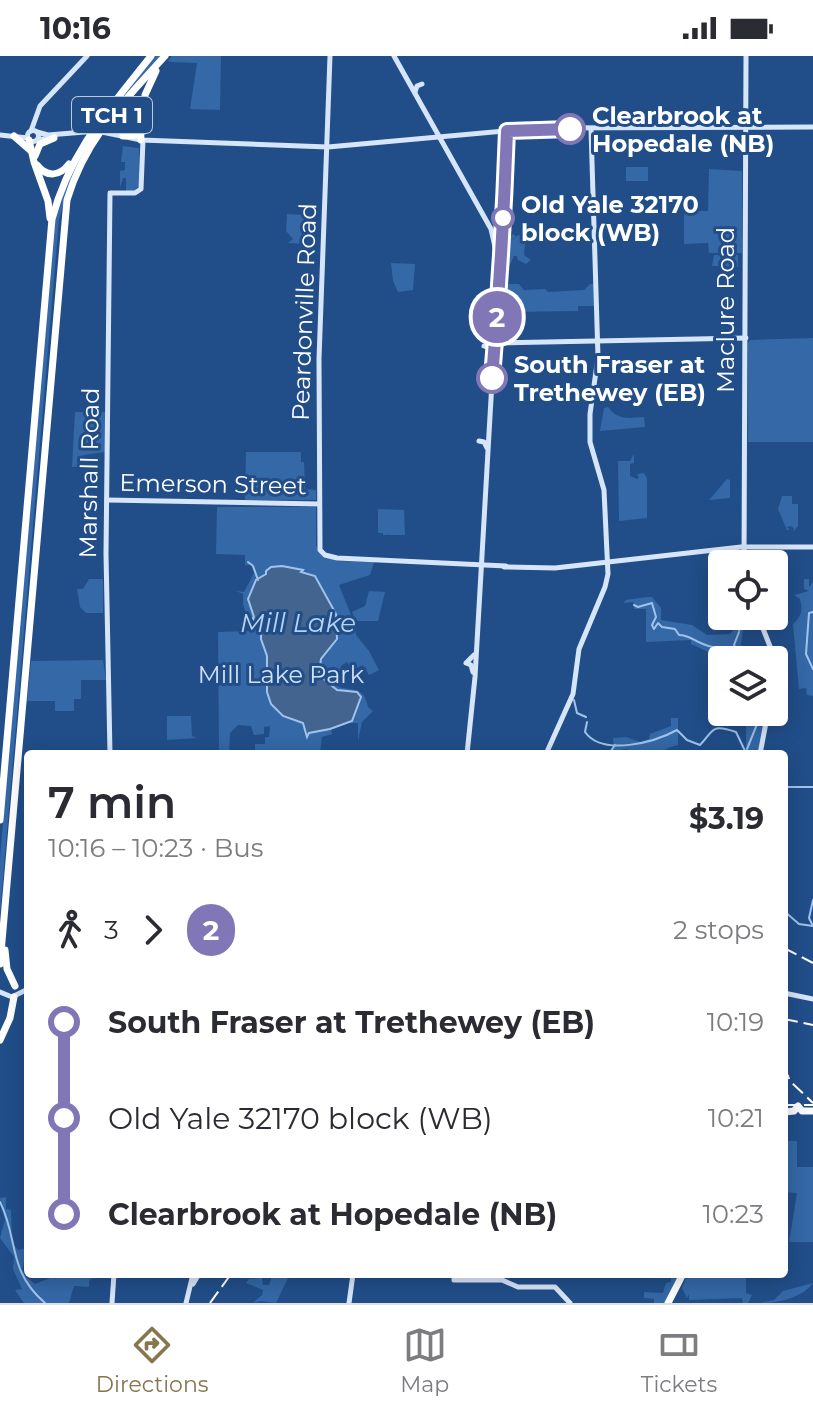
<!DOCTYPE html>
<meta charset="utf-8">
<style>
:root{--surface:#fff;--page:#f7f7f7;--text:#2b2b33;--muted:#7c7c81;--line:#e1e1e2;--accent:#87754d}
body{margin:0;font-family:Montserrat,sans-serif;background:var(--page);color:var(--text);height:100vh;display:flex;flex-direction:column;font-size:30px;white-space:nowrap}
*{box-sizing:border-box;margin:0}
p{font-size:26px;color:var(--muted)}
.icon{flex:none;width:44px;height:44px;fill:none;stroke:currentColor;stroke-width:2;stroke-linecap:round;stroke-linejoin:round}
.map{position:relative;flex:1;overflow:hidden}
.side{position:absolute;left:24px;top:694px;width:764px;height:528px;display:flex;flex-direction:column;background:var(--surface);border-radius:8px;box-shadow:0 4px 20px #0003}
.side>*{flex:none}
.badge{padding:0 16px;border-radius:26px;font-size:28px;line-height:52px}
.buttons{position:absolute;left:708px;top:494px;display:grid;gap:16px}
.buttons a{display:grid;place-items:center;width:80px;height:80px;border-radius:8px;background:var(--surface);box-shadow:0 4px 20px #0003;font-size:40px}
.map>.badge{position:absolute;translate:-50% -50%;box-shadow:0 0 0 4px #fff}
.legs{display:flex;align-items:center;gap:12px;height:88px;padding:0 24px;font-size:26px}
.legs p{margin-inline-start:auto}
.summary{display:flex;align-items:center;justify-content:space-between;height:136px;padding:0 24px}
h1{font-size:44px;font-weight:600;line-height:60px}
ul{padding:0 24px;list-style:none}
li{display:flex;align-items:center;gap:28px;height:96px;font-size:30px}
li i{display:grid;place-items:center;width:12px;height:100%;margin:0 10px;background:currentColor}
li i::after{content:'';width:20px;height:20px;margin:-10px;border:6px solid;border-radius:50%;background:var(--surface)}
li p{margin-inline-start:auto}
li:first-child i{background:linear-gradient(#0000 50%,currentColor 0)}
li:last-child i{background:linear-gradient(currentColor 50%,#0000 0)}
.status{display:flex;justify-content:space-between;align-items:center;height:56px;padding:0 40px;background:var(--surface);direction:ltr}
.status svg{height:22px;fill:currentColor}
.tab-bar{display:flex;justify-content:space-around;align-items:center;height:112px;border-top:2px solid var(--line);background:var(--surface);font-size:22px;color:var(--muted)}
.tab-bar a{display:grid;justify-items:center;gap:4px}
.tab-bar .active{color:var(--accent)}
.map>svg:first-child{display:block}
.green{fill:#3468a6}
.water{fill:#43648f;stroke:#a0c3ec;stroke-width:2}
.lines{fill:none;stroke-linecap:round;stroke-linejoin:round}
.stream{stroke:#a0c3ec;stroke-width:2}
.secondary{stroke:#d7e5f8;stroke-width:5}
.trunk{stroke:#f8fafe;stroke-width:7}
.motorway{stroke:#fff;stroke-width:7}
.rail{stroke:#fff;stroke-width:2;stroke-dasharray:14 6;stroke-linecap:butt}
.line-1-casing{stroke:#fff;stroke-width:18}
.line-1{stroke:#8177b7;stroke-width:12}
.stop-1-dot{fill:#fff;stroke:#8177b7;stroke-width:4}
.labels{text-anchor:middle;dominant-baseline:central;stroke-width:6;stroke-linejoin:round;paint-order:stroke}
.shield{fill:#214e89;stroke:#bccadc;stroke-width:2}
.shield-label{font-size:22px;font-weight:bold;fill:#fff}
.stop-label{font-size:24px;font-weight:bold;fill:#fff;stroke:#214e89;text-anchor:start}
.street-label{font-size:24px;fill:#fff;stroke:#214e89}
.park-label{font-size:24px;fill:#d1e2f8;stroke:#214e89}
.water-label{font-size:26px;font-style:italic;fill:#b8d2f2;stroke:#214e89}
</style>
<div class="status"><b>10:16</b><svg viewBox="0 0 49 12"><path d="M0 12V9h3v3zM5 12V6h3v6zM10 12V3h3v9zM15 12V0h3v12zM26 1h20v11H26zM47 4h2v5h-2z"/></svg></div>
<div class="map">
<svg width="813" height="1247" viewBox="0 0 813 1247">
<rect width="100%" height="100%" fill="#214e89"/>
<g class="green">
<path d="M154 0H161L74 111 59 163 0 858V803L53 166 66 126 90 81Z"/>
<path d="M172 0H221L220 54 190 53 197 7 171 6 168 5Z"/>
<path d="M113 89 139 92 140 129 134 135H126V122H123L120 132V115L125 114V106H121L123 90Z"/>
<rect x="626" y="111" width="22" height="14"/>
<path d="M709 113 742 115V197H709L708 187 684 188V155H708Z"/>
<path d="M287 158 304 159V163L312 164V178L299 183H304V188L288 187 293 183 286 175Z"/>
<path d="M528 175 531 185 525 186 524 199 531 204 526 208 518 204 517 200H514L508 213 503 214 506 216 505 221 502 225 503 187 513 178 516 180 509 186 518 179 526 180Z"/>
<path d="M714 199H738V211L712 210Z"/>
<path d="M391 207 415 208 413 234 398 236 393 225Z"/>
<path d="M501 228H519L524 234 545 233 548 236 584 234 590 228H594L595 250H578V255L499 256Z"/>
<path d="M813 282V386H748V287L750 284Z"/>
<path d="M608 351C618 365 629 362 644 361L645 371 600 375 604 352Z"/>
<path d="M75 356H105V396L83 399 86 411H72Z"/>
<path d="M246 396H301V406H304L305 433 316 434V444H245Z"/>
<path d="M634 398V407L630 408V420L637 423 639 422 637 418 644 417 647 422V462L619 465 618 405H630Z"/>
<path d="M727 423 730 424V442L709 444Z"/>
<path d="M782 440H792V448H798V470L793 476 794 472 790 470 787 471 790 474H787L778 453Z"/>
<path d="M217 451H316V489L320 498 336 505 374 506 370 519 339 529 355 569 356 579 369 595 379 614 369 619 363 609 352 614 347 606 341 610 344 617 332 626C346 640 363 624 368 651L373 655 362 666 358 685V667H347L331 673 332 678 322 681 320 698H255V688H265V681H269L270 670 264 671V678L254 679 251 670 238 669 230 677 229 698H219L218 576 251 575 243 548V538L236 535 244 536 254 517 251 509H245V499L216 498Z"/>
<path d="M378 453 404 454 405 479H389L388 477V479H383V477H378Z"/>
<path d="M89 523H103V557H86L80 551 77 533H83Z"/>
<path d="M804 523H809V531L813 526V640L807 639 806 632 799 633 793 568C802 560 803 554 800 543L794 539 809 535 804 533Z"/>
<path d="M369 535 385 536 378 565H356L352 556 365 550Z"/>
<path d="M647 541H652L661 552V564L692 569 707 579 730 578 740 567V560H745L740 595 743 604 720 601 691 588V584L646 586V553H634L633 546 623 547 626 544Z"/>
<path d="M103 604 106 624H81V643H74V655H55V645H27L31 605Z"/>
<path d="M756 656H766L758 698H746V660L754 662Z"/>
<path d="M167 660H191L192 680 197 682 167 684Z"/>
<path d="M671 662H678V689C668 691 661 697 652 698 636 699 627 687 614 698L613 682 626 681 640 686 649 683 650 678 671 670Z"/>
<path d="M784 1085H797V1111H813V1186H789L797 1137 784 1136Z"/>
<path d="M6 1141V1153L11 1154 12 1187 18 1194 28 1192 22 1213 26 1221 35 1228 50 1222 53 1218 54 1223 64 1218H96L89 1225V1231L74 1230 69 1247H24L15 1234 22 1233 13 1213 14 1201 0 1182 5 1164 0 1142Z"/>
<path d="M265 1218H285L288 1222 276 1247 261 1245 253 1247 262 1239 263 1234 246 1227 249 1223 262 1222 263 1229H269L272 1220Z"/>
<path d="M671 1218H680L666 1247H654V1243L644 1242V1236L663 1237 666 1227 671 1226Z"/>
<path d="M688 1218 746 1219V1237L752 1239 748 1247H743L742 1242 689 1244V1238L687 1242 682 1232Z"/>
<path d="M813 1227C802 1242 778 1247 760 1247L774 1244 783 1235Z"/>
</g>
<path class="water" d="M282 510 303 514 301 516 315 520 336 558 337 583 321 603 319 619 337 634 357 636 361 641 352 665 330 673 309 677 307 681 303 667 283 660 271 648 267 636V600L261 583V577L253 562 254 561 248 543 256 524 266 518V515L271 511Z"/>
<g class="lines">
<g class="stream">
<path d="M248 506 252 509"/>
<path d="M253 510 258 524"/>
<path d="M634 549 638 551 652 547 656 561 652 569 654 573 658 567 662 571 675 573 679 579C689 579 693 584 703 588 718 594 724 591 737 604"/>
<path d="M813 556 809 557 806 598 813 613"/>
<path d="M739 574 744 569"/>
<path d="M739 576 734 589 741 601 739 604"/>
<path d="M574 644 577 657 586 661"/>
<path d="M587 666 585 676C603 701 655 686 677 674L687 684 700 689C714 675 710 667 736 676L746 697"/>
<path d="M747 693 762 656"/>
<path d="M609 698 615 689"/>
<path d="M784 731H813"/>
<path d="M784 855 799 868 813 870 809 862 813 844"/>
<path d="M0 1146C19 1184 7 1214 45 1247"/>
</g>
<g class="secondary">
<path d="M330 0 319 303 320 494 325 499 337 502 506 510"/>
<path d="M394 0 491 173 499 209 496 258"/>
<path d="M415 36 417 30 422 28"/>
<circle cx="33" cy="80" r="5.5"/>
<path d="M31 75 40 50 87 0"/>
<path d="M37 76 48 79 97 75 141 84 328 91 538 72 813 71"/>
<path d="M0 79 28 82"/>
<path d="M37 84 50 82"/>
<path d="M500 202 504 172 507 75"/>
<path d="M496 287 746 282"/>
<path d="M484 290 490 292 492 299"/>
<path d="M479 385 484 386 487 392"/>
<path d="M107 444 319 448"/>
<path d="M744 508 746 0"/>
<path d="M504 511 555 512 741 491H813"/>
<path d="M758 560 775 603 774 637"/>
<path d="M473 616 471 609 466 607 474 599"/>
<path d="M110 698 106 498 110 137H135L141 133 143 84"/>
<path d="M467 698 475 621 496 256"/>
<path d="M546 698 573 638 579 593 605 531 608 518 604 434 590 386V358L598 301 591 73"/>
<path d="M760 698 768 656"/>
<path d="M0 936 12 941 28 933"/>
<path d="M784 937 813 943"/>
<path d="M454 1218V1224H502L518 1231H555L570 1247"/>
<path d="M193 1228 199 1218"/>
<path d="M112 1247 114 1218"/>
<path d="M186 1247 193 1218"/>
<path d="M349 1247 353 1218"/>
</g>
<path class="trunk" d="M785 1056 794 1055 798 1050 802 1055H813"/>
<g class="motorway">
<path d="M111 64 124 59C138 61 141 70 141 84"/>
<path d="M144 75 145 39 156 15"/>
<path d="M14 80 30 94"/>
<path d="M123 80 135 79 139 72"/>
<path d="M29 84 34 106 48 145 50 162"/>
<path d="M35 100 40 88 54 82"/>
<path d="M37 109C47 122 60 120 69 108"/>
<path d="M0 764 52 163C70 95 109 53 151 0"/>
<path d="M5 894 7 913 15 930"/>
<path d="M0 908 67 144C85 83 123 46 165 0"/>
<path d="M0 984 10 962 14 941"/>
<path d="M668 1247 683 1218"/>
</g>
<g class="rail">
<path d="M784 892 813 907"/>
<path d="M784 963 813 969"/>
<path d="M784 1010 790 1025 813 1047"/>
<path d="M784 1049H813"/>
<path d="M210 1247 231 1218"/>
</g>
</g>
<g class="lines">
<g class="line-1-casing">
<path id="line-1" d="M492 322C499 240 504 158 507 75L570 73"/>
</g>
<use href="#line-1" class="line-1"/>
</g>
<g class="stop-1-dot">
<circle cx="570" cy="73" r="14"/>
<circle cx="503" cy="162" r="10"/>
<circle cx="492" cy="322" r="14"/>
</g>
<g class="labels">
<rect class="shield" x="72" y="41" width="80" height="36" rx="6"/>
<g class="shield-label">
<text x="112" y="59">TCH 1</text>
</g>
<g class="stop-label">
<text x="592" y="59">Clearbrook at<tspan x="592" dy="28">Hopedale (NB)</tspan></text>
<text x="521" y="148">Old Yale 32170<tspan x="521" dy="28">block (WB)</tspan></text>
<text x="514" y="308">South Fraser at<tspan x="514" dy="28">Trethewey (EB)</tspan></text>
</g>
<g class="street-label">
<text transform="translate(725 254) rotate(-90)">Maclure Road</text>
<text transform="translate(304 256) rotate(-88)">Peardonville Road</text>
<text transform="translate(89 417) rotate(-89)">Marshall Road</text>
<text transform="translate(213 428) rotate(1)">Emerson Street</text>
</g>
<g class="park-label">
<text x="281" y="618">Mill Lake Park</text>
</g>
<g class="water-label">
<text x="298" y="567">Mill Lake</text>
</g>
</g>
</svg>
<div class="buttons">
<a><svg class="icon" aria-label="locate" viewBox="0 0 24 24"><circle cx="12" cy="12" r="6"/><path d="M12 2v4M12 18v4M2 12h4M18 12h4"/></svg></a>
<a><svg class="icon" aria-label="layers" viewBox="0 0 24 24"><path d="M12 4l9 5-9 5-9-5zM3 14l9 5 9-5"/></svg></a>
</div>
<b class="badge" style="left:497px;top:261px;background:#8177b7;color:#fff">2</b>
<section class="side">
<div class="summary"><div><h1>7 min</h1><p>10:16 – 10:23 · Bus</p></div><b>$3.19</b></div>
<div class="legs"><svg class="icon" aria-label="walk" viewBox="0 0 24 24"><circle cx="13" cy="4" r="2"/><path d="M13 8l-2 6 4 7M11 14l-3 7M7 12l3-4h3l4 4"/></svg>3<svg class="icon" aria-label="forward" viewBox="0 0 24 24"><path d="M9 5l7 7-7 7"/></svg><b class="badge" style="background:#8177b7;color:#fff">2</b><p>2 stops</p></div>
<ul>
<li><i style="color:#8177b7"></i><b>South Fraser at Trethewey (EB)</b><p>10:19</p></li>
<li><i style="color:#8177b7"></i><span>Old Yale 32170 block (WB)</span><p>10:21</p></li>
<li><i style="color:#8177b7"></i><b>Clearbrook at Hopedale (NB)</b><p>10:23</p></li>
</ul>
</section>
</div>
<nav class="tab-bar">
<a class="active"><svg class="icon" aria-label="directions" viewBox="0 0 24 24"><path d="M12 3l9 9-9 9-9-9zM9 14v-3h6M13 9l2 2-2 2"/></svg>Directions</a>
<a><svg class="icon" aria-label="map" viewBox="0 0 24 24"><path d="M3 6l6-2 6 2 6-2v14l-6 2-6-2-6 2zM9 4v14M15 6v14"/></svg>Map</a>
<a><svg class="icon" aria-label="tickets" viewBox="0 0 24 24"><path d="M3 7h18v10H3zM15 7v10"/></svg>Tickets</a>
</nav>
